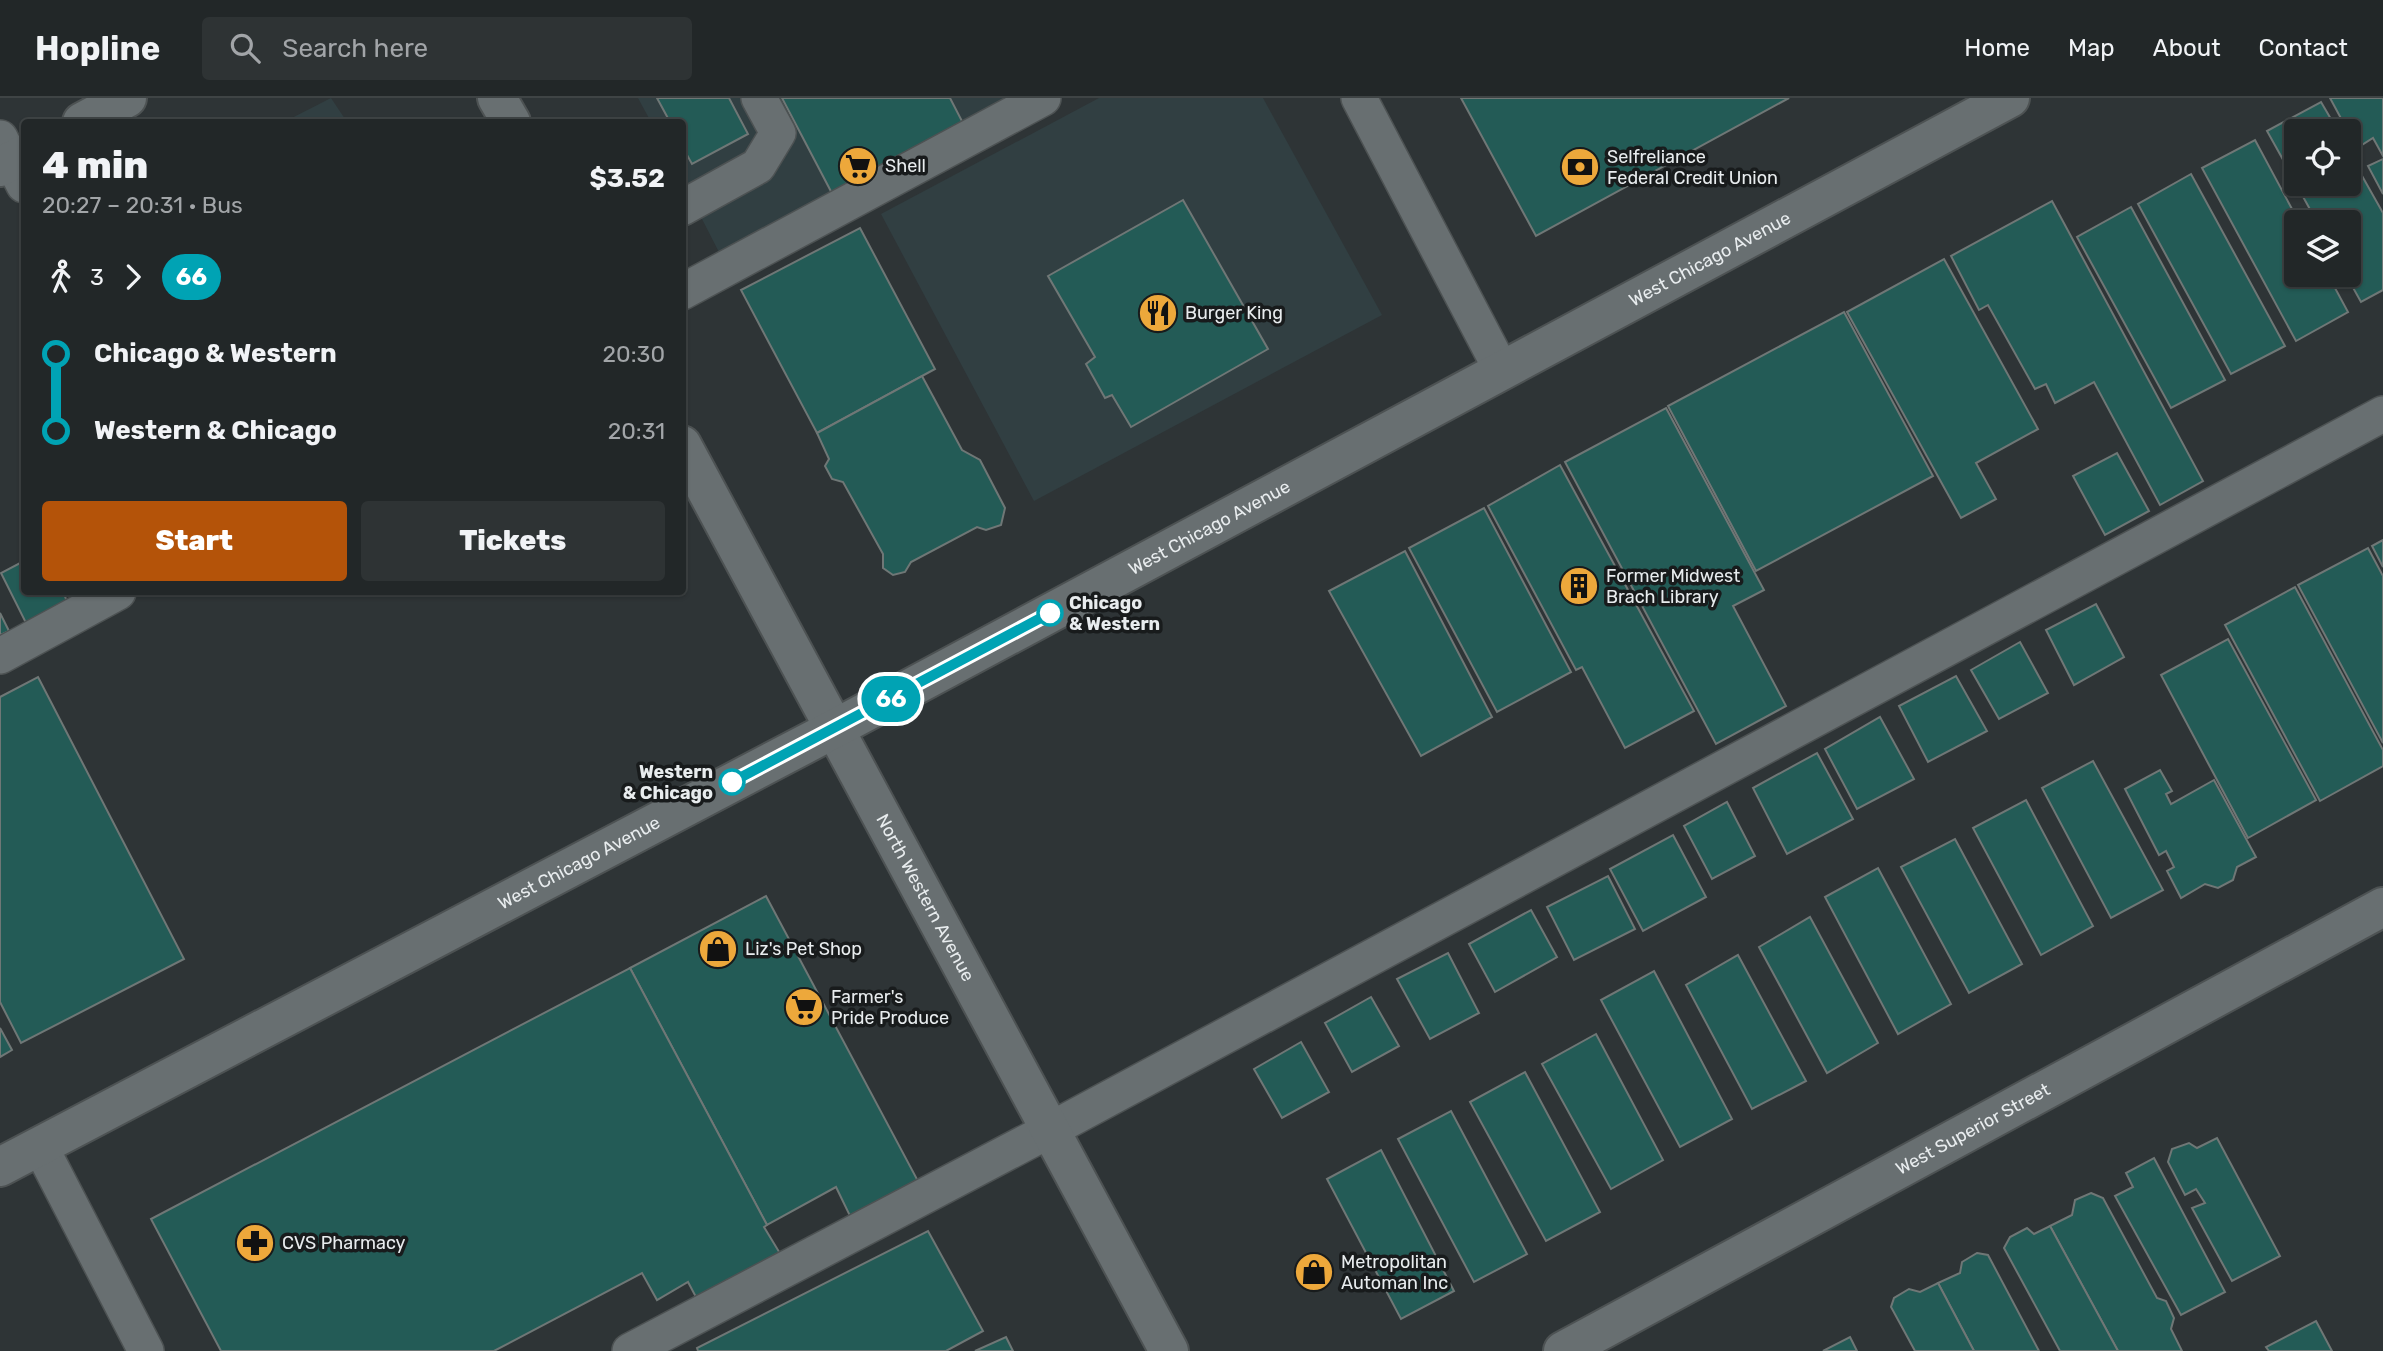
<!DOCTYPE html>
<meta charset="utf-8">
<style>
:root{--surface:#222728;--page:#2e3334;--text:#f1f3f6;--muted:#a2a5a8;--line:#3f4445;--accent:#b45309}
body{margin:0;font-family:Rubik,sans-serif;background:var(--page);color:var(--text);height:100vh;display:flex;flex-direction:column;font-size:26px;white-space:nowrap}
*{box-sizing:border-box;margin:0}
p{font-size:23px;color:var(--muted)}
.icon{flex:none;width:38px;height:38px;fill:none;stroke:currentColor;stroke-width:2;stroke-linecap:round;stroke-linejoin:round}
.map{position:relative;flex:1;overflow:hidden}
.side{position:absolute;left:21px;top:21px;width:665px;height:476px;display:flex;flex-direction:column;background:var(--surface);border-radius:7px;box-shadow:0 2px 5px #0004,0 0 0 2px var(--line)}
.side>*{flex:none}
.badge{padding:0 14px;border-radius:23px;font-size:24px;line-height:46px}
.fabs{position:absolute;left:2284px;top:21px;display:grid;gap:14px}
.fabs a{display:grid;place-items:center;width:77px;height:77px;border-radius:7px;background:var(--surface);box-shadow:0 2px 5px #0004,0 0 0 2px var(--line);font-size:35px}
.map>.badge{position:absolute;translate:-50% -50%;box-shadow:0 0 0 4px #fff}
.legs{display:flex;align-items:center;gap:10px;height:77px;padding:0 21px;font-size:23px}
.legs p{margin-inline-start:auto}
.headline{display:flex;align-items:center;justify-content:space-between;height:119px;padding:0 21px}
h1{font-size:38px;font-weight:800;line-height:52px}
.action{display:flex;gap:14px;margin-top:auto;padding:14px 21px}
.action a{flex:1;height:80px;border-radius:7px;background:var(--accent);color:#fff;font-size:28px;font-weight:800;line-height:80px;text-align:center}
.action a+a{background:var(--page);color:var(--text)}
ul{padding:0 21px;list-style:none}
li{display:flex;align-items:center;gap:24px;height:77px;font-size:26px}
li i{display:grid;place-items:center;width:10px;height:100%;margin:0 9px;background:currentColor}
li i::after{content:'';width:18px;height:18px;margin:-9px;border:5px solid;border-radius:50%;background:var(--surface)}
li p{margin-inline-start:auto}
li:first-child i{background:linear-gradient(#0000 50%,currentColor 0)}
li:last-child i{background:linear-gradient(currentColor 50%,#0000 0)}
header{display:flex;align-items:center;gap:42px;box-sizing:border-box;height:98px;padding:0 35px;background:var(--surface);border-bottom:2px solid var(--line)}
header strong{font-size:33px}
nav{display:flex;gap:38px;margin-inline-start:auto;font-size:24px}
.search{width:490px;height:63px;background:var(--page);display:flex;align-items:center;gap:18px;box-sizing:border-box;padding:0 24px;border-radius:7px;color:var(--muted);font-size:26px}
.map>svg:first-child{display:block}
.built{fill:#313f42}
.building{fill:#235b56;stroke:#6f7776;stroke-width:2}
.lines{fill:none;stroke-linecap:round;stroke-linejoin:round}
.lane-casing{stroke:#4d5253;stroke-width:38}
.street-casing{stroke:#4d5253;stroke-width:42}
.secondary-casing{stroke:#4d5253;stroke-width:42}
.lane{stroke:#686f71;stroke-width:35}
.street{stroke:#686f71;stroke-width:38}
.secondary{stroke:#686f71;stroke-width:38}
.line-1-casing{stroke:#fff;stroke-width:16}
.line-1{stroke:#00a3b4;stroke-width:10}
.stop-1-dot{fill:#fff;stroke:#00a3b4;stroke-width:3.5}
.labels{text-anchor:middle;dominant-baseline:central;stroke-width:7;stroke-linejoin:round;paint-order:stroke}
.poi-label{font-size:18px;fill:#e8ecee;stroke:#181b1c;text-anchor:start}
.street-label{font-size:18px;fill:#e8ecee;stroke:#181b1c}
.stop-label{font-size:18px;font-weight:bold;fill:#e8ecee;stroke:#181b1c;text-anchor:start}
</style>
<header>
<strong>Hopline</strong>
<div class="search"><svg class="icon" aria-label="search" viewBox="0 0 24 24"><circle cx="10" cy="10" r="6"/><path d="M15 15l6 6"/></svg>Search here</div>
<nav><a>Home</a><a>Map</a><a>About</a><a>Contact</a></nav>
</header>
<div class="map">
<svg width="2383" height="1253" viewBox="0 0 2383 1253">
<rect width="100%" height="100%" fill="#2e3436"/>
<g class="built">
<path d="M331 0 347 24H284Z"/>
<path d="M638 0H1018L721 158 683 84 682 24H651Z"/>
<path d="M1099 0H1263L1382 217 1034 403 881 116Z"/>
</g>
<g class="building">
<path d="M657 0H729L748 36 692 66 682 48V24H670Z"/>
<path d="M782 0H950L964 27 835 101Z"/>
<path d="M1461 0H1789L1536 138Z"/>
<path d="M2330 0H2383V58L2373 40 2357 50Z"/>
<path d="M2321 4 2338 33H2296V85L2267 33Z"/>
<path d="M2255 42 2299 124H2296V177H2328L2348 214 2296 243 2202 70Z"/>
<path d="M2348 53 2383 115V192L2361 204 2346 177 2348 124H2317L2296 86H2348Z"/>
<path d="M2383 61V96L2368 68Z"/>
<path d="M2191 76 2285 248 2231 276 2138 106Z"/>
<path d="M1183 102 1268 251 1131 329 1112 297 1105 300 1086 266 1095 259 1048 178Z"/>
<path d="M2052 103 2203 383 2160 407 2094 284 2055 305 2046 286 2035 291 1988 207 1979 212 1951 158Z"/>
<path d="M2131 109 2225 282 2171 310 2077 139Z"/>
<path d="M860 130 935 271 817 335 741 192Z"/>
<path d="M1944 161 2038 331 1976 365 1996 401 1961 420 1847 214Z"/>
<path d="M1844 214 1933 378 1756 473 1668 308Z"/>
<path d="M922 278 962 352 980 362 1005 410 1001 427 986 432 977 429 911 464 905 474 893 477 883 470V456L843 384 832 381 825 368 829 361 817 335Z"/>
<path d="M1666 310 1764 492 1733 508 1786 608 1716 646 1565 364Z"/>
<path d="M2117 355 2149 413 2105 437 2073 378Z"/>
<path d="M1560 367 1694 613 1625 650 1582 569 1576 572 1488 408Z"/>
<path d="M1484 410 1571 574 1497 614 1409 450Z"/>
<path d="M2383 442V469L2372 448Z"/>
<path d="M2368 450 2383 478V645L2298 487Z"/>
<path d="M1405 453 1492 619 1421 658 1329 493Z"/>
<path d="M24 463V494H63L67 503 26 525 1 475Z"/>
<path d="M2295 489 2383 652V668L2320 703 2225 527Z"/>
<path d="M2096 506 2124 559 2074 587 2046 532Z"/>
<path d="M0 515 9 533 0 537Z"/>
<path d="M2228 541 2316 702 2248 740 2161 577Z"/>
<path d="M2020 544 2048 595 1999 621 1971 572Z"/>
<path d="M1956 578 1987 633 1928 664 1899 608Z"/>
<path d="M38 579 184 861 21 945 0 904V599Z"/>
<path d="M1880 619 1914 681 1857 711 1825 651Z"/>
<path d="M1817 655 1853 721 1787 756 1753 690Z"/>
<path d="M2093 663 2163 792 2111 820 2042 690Z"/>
<path d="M2160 672 2172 693 2166 696 2171 706 2214 682 2256 759 2237 769 2233 782 2218 790 2205 786 2181 800 2167 773 2174 769 2166 753 2159 757 2125 691Z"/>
<path d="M2026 702 2093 828 2041 857 1973 730Z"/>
<path d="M1727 704 1755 758 1712 781 1684 728Z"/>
<path d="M1673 737 1706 799 1643 833 1610 771Z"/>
<path d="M1955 741 2022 866 1969 895 1901 769Z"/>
<path d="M1878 770 1951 906 1898 936 1825 799Z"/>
<path d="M1608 778 1635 831 1574 862 1547 809Z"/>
<path d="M766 798 919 1085 851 1120 836 1089 767 1127 630 870Z"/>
<path d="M1531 812 1557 859 1495 894 1469 846Z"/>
<path d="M1810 819 1878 945 1827 975 1759 849Z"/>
<path d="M1448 855 1479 915 1430 941 1397 881Z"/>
<path d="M1738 857 1806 983 1752 1011 1686 887Z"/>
<path d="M630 870 767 1127 764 1129 781 1157 697 1201 688 1184 657 1202 642 1175 494 1253H221L151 1121Z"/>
<path d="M1654 873 1732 1021 1680 1049 1601 902Z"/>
<path d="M1371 899 1399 948 1352 974 1325 925Z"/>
<path d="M0 930 12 952 0 959Z"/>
<path d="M1596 936 1663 1062 1611 1091 1542 966Z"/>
<path d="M1301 944 1329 994 1282 1020 1254 971Z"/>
<path d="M1525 974 1600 1114 1546 1143 1470 1004Z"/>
<path d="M1451 1013 1527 1156 1474 1184 1398 1041Z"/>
<path d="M2217 1040 2280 1158 2232 1183 2192 1110 2205 1105 2196 1091 2185 1097 2168 1064 2172 1051 2189 1045 2197 1050Z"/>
<path d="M1381 1052 1454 1193 1401 1221 1327 1081Z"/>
<path d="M2154 1060 2225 1194 2181 1217 2115 1098 2133 1089 2126 1075Z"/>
<path d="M2091 1095 2103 1100 2157 1200 2166 1203 2174 1220 2171 1231 2182 1253H2118L2050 1128 2072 1117 2075 1102Z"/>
<path d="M2050 1128 2118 1253H2060L2004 1150 2010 1139 2027 1130 2034 1136Z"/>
<path d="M928 1133 983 1233 946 1253H698L697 1250Z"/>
<path d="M1977 1155 1988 1157 2039 1253H1974L1938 1185 1960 1175 1962 1164Z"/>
<path d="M1938 1185 1974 1253H1915L1891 1209 1894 1200 1909 1191 1920 1194Z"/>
<path d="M2316 1223 2332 1253H2269L2266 1249Z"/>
<path d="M1006 1239 1013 1253H975Z"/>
<path d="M1850 1239 1857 1253H1823Z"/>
</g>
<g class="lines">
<g class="lane-casing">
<g id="lane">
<path d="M1359 0 1502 273"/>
<path d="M0 40 24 87"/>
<path d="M682 110 758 68 778 35 759 0"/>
<path d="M682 194 1043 0"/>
<path d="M0 558 118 494"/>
<path d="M40 1048 146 1253"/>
<path d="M630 1253 1050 1032 2383 316"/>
</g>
</g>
<g class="street-casing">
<g id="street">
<path d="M82 24 127 0"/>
<path d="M0 69 24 56"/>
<path id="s1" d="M1563 1253 2383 809"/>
</g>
</g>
<g class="secondary-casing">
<g id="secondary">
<path d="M497 0 511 24"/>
<path id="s2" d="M682 347 1169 1253"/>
<path id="s3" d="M0 1069 834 631 2010 0"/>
</g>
</g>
<use href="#lane" class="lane"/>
<use href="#street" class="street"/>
<use href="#secondary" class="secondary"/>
</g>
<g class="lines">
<g class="line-1-casing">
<path id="line-1" d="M732 684 1050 515"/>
</g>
<use href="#line-1" class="line-1"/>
</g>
<defs>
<g id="supermarket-disc" transform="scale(2.0125)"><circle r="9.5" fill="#eda83b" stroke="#181b1c"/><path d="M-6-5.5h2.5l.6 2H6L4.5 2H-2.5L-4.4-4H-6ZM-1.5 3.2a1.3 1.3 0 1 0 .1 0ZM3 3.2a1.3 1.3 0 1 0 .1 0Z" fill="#111"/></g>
<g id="bank-disc" transform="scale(2.0125)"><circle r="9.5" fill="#eda83b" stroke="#181b1c"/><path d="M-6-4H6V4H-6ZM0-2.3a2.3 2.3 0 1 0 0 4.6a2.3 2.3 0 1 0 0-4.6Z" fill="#111"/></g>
<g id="restaurant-disc" transform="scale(2.0125)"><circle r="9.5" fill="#eda83b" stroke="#181b1c"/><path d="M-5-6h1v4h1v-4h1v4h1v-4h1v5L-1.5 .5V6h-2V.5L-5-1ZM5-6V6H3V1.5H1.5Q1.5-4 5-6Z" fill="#111"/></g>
<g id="building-disc" transform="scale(2.0125)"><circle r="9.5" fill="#eda83b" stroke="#181b1c"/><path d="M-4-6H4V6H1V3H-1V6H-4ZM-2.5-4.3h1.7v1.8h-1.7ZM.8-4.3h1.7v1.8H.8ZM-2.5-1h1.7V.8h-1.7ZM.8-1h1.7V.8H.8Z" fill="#111"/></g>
<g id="shop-disc" transform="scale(2.0125)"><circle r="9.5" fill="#eda83b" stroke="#181b1c"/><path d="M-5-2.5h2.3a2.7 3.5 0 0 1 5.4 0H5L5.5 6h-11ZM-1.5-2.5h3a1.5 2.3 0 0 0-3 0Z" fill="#111"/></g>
<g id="pharmacy-disc" transform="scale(2.0125)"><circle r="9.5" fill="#eda83b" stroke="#181b1c"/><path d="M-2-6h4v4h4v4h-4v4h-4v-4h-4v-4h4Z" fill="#111"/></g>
</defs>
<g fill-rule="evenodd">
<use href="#supermarket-disc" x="858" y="68"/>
<use href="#bank-disc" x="1580" y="69"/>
<use href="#restaurant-disc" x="1158" y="215"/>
<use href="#building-disc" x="1579" y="488"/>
<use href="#shop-disc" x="718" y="851"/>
<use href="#supermarket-disc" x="804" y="909"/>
<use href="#pharmacy-disc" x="255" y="1145"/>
<use href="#shop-disc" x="1314" y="1174"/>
</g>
<g class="stop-1-dot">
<circle cx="1050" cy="515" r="12"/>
<circle cx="732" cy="684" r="12"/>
</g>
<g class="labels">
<g class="poi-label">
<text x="1607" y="59">Selfreliance<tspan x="1607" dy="21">Federal Credit Union</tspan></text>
<text x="885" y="68">Shell</text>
<text x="1185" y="215">Burger King</text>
<text x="1606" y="478">Former Midwest<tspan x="1606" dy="21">Brach Library</tspan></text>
<text x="745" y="851">Liz's Pet Shop</text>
<text x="831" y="899">Farmer's<tspan x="831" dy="21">Pride Produce</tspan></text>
<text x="282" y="1145">CVS Pharmacy</text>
<text x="1341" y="1164">Metropolitan<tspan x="1341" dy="21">Automan Inc</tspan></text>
</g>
<g class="street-label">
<text stroke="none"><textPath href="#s3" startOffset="1936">West Chicago Avenue</textPath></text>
<text stroke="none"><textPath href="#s3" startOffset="1368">West Chicago Avenue</textPath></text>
<text stroke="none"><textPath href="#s3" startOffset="654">West Chicago Avenue</textPath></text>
<text stroke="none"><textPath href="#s2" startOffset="514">North Western Avenue</textPath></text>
<text stroke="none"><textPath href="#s1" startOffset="466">West Superior Street</textPath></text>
</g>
<g class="stop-label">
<text x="1069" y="505">Chicago<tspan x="1069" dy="21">&amp; Western</tspan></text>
<text x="713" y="674" text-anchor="end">Western<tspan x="713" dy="21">&amp; Chicago</tspan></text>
</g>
</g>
</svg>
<div class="fabs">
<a><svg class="icon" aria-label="locate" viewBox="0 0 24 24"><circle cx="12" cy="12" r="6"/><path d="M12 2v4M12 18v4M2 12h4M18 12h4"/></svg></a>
<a><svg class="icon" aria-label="layers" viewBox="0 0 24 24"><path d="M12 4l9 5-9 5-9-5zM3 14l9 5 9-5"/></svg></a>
</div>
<b class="badge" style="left:891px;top:601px;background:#00a3b4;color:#fff">66</b>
<section class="side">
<div class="headline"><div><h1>4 min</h1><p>20:27 – 20:31 · Bus</p></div><b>$3.52</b></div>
<div class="legs"><svg class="icon" aria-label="walk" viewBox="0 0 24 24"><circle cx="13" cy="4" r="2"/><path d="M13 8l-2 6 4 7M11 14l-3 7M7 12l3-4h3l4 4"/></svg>3<svg class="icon" aria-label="forward" viewBox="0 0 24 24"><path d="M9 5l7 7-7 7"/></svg><b class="badge" style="background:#00a3b4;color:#fff">66</b></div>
<ul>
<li><i style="color:#00a3b4"></i><b>Chicago &amp; Western</b><p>20:30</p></li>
<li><i style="color:#00a3b4"></i><b>Western &amp; Chicago</b><p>20:31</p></li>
</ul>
<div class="action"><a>Start</a><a>Tickets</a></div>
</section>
</div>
